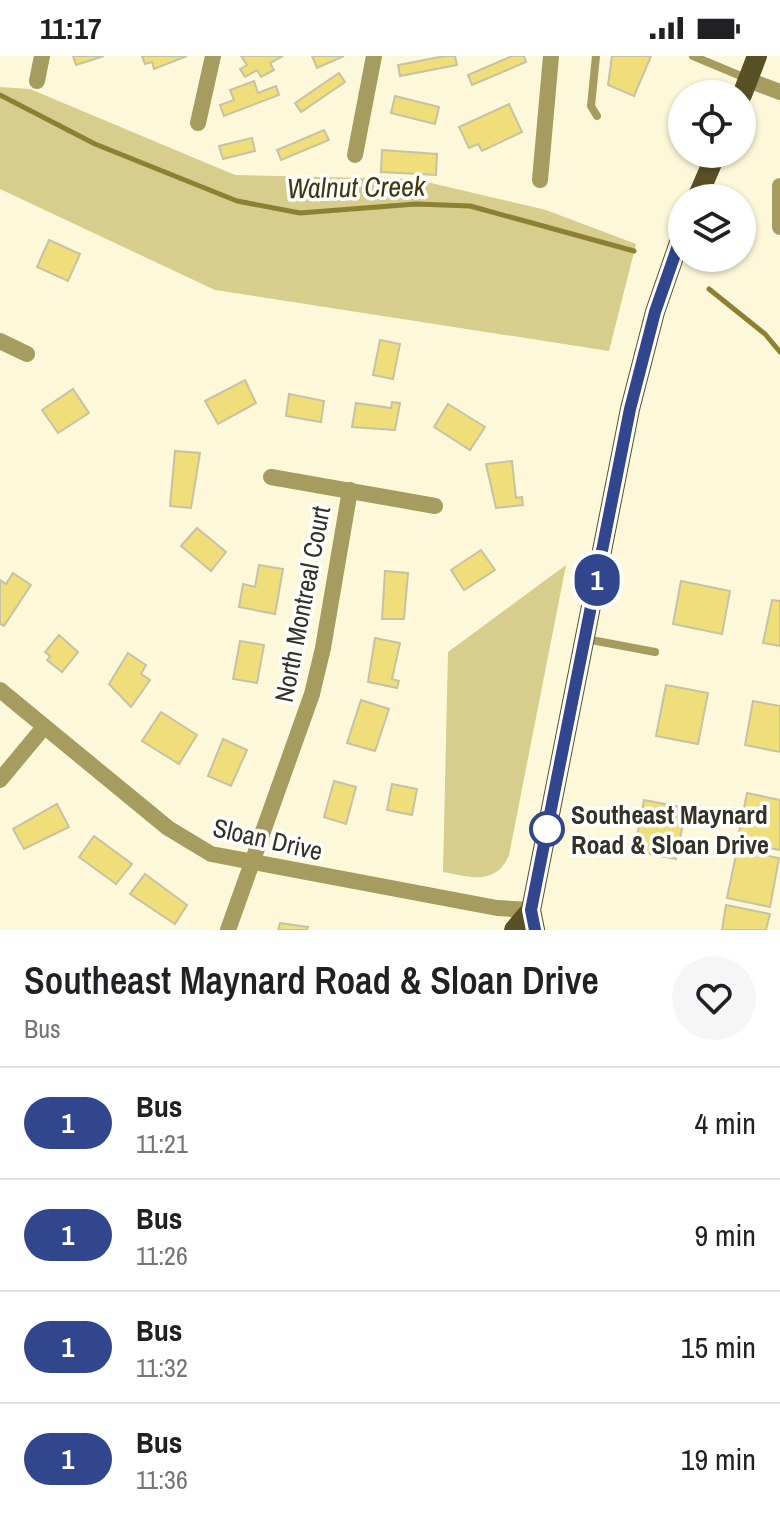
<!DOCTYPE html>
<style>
:root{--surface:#fff;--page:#f6f6f6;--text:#202124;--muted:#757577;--line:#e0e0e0}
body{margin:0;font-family:"Archivo Narrow",sans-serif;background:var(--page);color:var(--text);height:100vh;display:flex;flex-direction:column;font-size:30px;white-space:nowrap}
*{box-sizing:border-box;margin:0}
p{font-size:26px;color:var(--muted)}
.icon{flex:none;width:44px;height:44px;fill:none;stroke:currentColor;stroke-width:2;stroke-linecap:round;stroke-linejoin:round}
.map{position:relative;height:874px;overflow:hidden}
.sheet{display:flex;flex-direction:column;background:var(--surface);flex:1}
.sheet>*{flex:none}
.badge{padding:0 16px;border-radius:26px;font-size:28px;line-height:52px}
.buttons{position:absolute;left:668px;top:24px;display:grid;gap:16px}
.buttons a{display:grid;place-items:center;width:88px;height:88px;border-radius:50%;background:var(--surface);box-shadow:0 2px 6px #0004;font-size:40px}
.map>.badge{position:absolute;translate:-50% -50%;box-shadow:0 0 0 4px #fff}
.round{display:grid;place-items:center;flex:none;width:84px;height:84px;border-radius:42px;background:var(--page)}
.summary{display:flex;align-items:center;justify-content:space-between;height:136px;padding:0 24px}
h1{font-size:38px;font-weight:600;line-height:60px}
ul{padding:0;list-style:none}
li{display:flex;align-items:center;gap:24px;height:112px;padding:0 24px;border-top:2px solid var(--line)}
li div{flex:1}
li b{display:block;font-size:30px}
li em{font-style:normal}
li .badge{min-width:88px;font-weight:700;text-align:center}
.status{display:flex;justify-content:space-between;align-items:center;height:56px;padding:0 40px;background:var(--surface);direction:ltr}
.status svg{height:22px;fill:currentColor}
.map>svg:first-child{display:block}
.green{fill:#d7cd8d}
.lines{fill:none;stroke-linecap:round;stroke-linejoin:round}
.stream{stroke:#8c8033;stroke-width:5}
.building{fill:#efde79;stroke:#c7c2a4;stroke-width:2}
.service{stroke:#a69c5f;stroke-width:8}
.minor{stroke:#a69c5f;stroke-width:16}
.primary{stroke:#585126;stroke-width:20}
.line-casing{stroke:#fff;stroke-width:18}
.line{stroke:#32468d;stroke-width:12}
.stop-dot{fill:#fff;stroke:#32468d;stroke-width:4}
.labels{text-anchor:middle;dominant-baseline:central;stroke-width:7;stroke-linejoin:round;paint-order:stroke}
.street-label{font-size:26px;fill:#343226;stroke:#fff}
.stop-label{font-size:26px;font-weight:bold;fill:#343226;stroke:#fff;text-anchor:start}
.water-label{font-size:28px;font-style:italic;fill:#40390d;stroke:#fff}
</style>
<div class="status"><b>11:17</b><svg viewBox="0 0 49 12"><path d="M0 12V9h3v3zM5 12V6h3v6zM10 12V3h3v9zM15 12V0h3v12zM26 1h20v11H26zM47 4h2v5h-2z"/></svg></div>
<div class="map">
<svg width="780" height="874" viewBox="0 0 780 874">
<rect width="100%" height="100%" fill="#fdf8d9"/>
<g class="green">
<path d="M0 31 30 33 235 119 414 123 546 154 636 188 609 295 215 234 0 133Z"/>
<path d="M566 509 509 799C496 830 470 821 443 816L448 596Z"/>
</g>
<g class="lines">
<g class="stream">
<path d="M0 39 95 88 237 145 300 157 416 148 470 150 634 195"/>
<path d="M709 233 765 278 780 296"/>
</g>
</g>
<g class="building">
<path d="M73 0H104L76 9Z"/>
<path d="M142 0H187L154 13 152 6 145 8Z"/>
<path d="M241 0H283L270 7 274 14 261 21 257 14 245 21 240 13 247 9Z"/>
<path d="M312 0H344L317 12Z"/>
<path d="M445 0H455L457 9 400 20 398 9Z"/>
<path d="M512 0H524L526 6 472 29 468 19Z"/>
<path d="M612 0H651L634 40 608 29Z"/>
<path d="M339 17 345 26 301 56 295 47Z"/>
<path d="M254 25 258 37 276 30 279 39 224 60 220 49 234 44 230 34Z"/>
<path d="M395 40 439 51 435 68 391 57Z"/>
<path d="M509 48 522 76 482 95 478 88 469 92 459 71Z"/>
<path d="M324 74 329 84 281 104 277 94Z"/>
<path d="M252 82 255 95 223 103 219 90Z"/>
<path d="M382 94 437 98 436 119 381 116Z"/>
<path d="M49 184 80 198 68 225 37 211Z"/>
<path d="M380 284 400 288 393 323 373 319Z"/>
<path d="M245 324 256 347 218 368 205 345Z"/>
<path d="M73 333 89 357 58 377 42 354Z"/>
<path d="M289 338 324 345 321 366 286 360Z"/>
<path d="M392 346 400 347 395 374 352 371 356 347 391 352Z"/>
<path d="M448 348 485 371 470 394 434 371Z"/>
<path d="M175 395 200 397 191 452 170 450Z"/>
<path d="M512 405 516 442 522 441 523 449 496 452 486 408Z"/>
<path d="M197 472 226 496 211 515 181 490Z"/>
<path d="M481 494 495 514 464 534 451 514Z"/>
<path d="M259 509 283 513 275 558 239 551 243 528 255 531Z"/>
<path d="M385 515 408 517 404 563H382Z"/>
<path d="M13 517 31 529 4 570 0 568V524L6 528Z"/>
<path d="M681 525 730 535 722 578 673 568Z"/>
<path d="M772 544 780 545V590L763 587Z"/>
<path d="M59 579 78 596 62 616 47 604 50 600 45 596Z"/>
<path d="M375 582 400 587 392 623 399 625 397 632 368 626Z"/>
<path d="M240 585 264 589 257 627 233 623Z"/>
<path d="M128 597 146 609 141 618 150 624 131 651 109 628Z"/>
<path d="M666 629 708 637 698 688 656 680Z"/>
<path d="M361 644 389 653 375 695 347 687Z"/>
<path d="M753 645 780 650V696L745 689Z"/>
<path d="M161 656 197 679 179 708 142 685Z"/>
<path d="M223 683 247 694 231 730 208 720Z"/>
<path d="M334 725 356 731 346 768 324 761Z"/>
<path d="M392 728 417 733 412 759 387 754Z"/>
<path d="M747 737 780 744V794L737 786Z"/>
<path d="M644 744 686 752 676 803 634 795Z"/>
<path d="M57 748 69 771 24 793 13 773Z"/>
<path d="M94 780 132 808 116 828 79 801Z"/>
<path d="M737 794 779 802 770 851 727 842Z"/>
<path d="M145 818 187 849 175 868 130 838Z"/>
<path d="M726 849 770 858 766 874H722Z"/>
<path d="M280 867 308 871 307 874H278Z"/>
</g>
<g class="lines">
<g class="service">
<path d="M596 0 591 50 597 60"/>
<path d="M693 0 748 23"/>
<path d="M586 583 655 596"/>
</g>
<g class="minor">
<path d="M748 24 780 36"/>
<path d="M37 25 42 0"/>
<path d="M198 67 213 0"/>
<path d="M355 99 374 0"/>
<path d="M540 124 551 0"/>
<path d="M780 130V171"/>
<path d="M0 285 27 298"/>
<path d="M271 421 435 450"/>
<path d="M0 634 168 772 211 798 497 852 531 854"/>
<path d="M0 724 44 671"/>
<path d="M228 874 312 638 323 592 350 434"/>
</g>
<g class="primary">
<path d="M742 39 757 0"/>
<path d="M697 142 716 98"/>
<path d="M514 874 531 854"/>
<path d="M535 874 531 854 630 353 655 256 682 178"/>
</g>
</g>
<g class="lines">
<g class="line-casing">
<path id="line" d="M535 874 531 854 630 353 655 256 682 178"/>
</g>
<use href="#line" class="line"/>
</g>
<circle class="stop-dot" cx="547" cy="773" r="16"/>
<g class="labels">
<g class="street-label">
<text transform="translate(302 548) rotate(-79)">North Montreal Court</text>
<text transform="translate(268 783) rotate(13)">Sloan Drive</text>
</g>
<g class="stop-label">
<text x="571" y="758">Southeast Maynard<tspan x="571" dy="30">Road &amp; Sloan Drive</tspan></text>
</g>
<g class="water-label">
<text transform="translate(356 131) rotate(-1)">Walnut Creek</text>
</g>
</g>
</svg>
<div class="buttons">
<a><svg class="icon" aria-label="locate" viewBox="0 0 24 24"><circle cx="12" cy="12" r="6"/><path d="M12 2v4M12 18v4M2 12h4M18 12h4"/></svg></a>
<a><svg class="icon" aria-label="layers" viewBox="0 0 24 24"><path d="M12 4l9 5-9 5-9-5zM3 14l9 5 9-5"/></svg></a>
</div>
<b class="badge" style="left:597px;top:524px;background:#32468d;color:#fff">1</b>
</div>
<section class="sheet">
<div class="summary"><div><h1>Southeast Maynard Road &amp; Sloan Drive</h1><p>Bus</p></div><a class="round"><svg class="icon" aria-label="heart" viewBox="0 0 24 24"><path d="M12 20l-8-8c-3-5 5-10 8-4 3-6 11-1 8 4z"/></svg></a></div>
<ul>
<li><span class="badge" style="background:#32468d;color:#fff">1</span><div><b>Bus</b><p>11:21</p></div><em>4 min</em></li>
<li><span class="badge" style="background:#32468d;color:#fff">1</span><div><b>Bus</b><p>11:26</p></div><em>9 min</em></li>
<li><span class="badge" style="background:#32468d;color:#fff">1</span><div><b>Bus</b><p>11:32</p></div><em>15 min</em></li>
<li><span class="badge" style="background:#32468d;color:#fff">1</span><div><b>Bus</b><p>11:36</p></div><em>19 min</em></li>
</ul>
</section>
